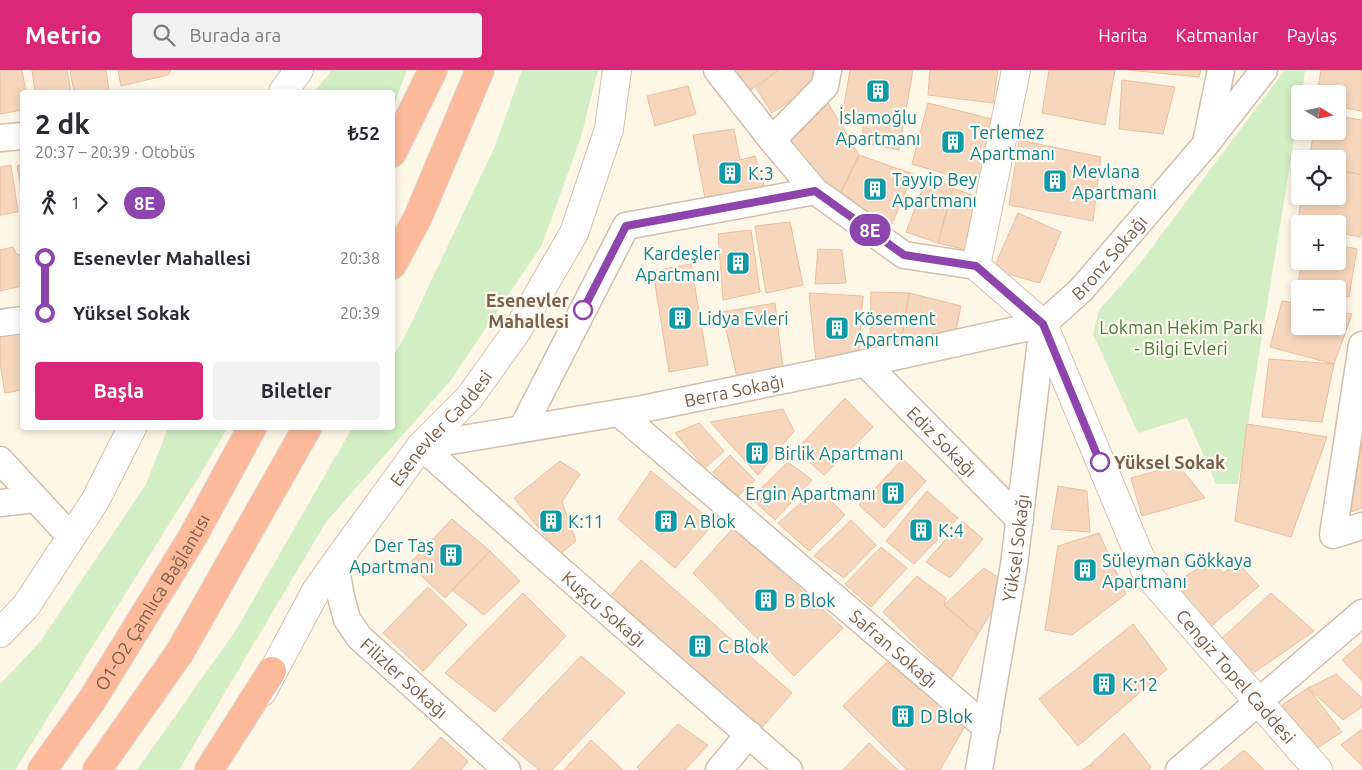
<!DOCTYPE html>
<html lang="tr">
<meta charset="utf-8">
<style>
:root{--surface:#fff;--page:#f2f2f3;--text:#2b2b33;--muted:#7c7c81;--accent:#db2777}
body{margin:0;font-family:Ubuntu,sans-serif;background:var(--page);color:var(--text);height:100vh;display:flex;flex-direction:column;font-size:19px;white-space:nowrap}
*{box-sizing:border-box;margin:0}
p{font-size:16px;color:var(--muted)}
.icon{flex:none;width:28px;height:28px;fill:none;stroke:currentColor;stroke-width:2;stroke-linecap:round;stroke-linejoin:round}
.map{position:relative;flex:1;overflow:hidden}
.drawer{position:absolute;left:20px;top:20px;width:375px;height:340px;display:flex;flex-direction:column;background:var(--surface);border-radius:5px;box-shadow:0 2px 8px #0003}
.drawer>*{flex:none}
.badge{padding:0 10px;border-radius:16px;font-size:18px;line-height:32px}
.needle{width:32px;rotate:100deg}
.fabs{position:absolute;left:1291px;top:15px;display:grid;gap:10px}
.fabs a{display:grid;place-items:center;width:55px;height:55px;border-radius:5px;background:var(--surface);box-shadow:0 2px 8px #0003;font-size:25px}
.map>.badge{position:absolute;translate:-50% -50%;box-shadow:0 0 0 2px #fff}
.legs{display:flex;align-items:center;gap:8px;height:55px;padding:0 15px;font-size:16px}
.legs p{margin-inline-start:auto}
.overview{display:flex;align-items:center;justify-content:space-between;height:85px;padding:0 15px}
h1{font-size:28px;font-weight:700;line-height:38px}
.button{display:flex;gap:10px;margin-top:auto;padding:10px 15px}
.button a{flex:1;height:58px;border-radius:5px;background:var(--accent);color:#fff;font-size:20px;font-weight:700;line-height:58px;text-align:center}
.button a+a{background:var(--page);color:var(--text)}
ul{padding:0 15px;list-style:none}
li{display:flex;align-items:center;gap:18px;height:55px;font-size:19px}
li i{display:grid;place-items:center;width:8px;height:100%;margin:0 6px;background:currentColor}
li i::after{content:'';width:12px;height:12px;margin:-6px;border:4px solid;border-radius:50%;background:var(--surface)}
li p{margin-inline-start:auto}
li:first-child i{background:linear-gradient(#0000 50%,currentColor 0)}
li:last-child i{background:linear-gradient(currentColor 50%,#0000 0)}
header{display:flex;align-items:center;gap:30px;box-sizing:border-box;height:70px;padding:0 25px;background:var(--accent);color:#fff}
header strong{font-size:24px}
nav{display:flex;gap:28px;margin-inline-start:auto;font-size:18px}
.search{width:350px;height:45px;background:var(--page);display:flex;align-items:center;gap:12px;box-sizing:border-box;padding:0 18px;border-radius:5px;color:var(--muted);font-size:19px}
.map>svg:first-child{display:block}
.green{fill:#d3eec4}
.building{fill:#f6d7bd;stroke:#eabe9c}
.lines{fill:none;stroke-linecap:round;stroke-linejoin:round}
.street-casing{stroke:#d2bfac;stroke-width:29}
.secondary-casing{stroke:#d6c0a9;stroke-width:30}
.highway-casing{stroke:#ddd5d0;stroke-width:30}
.street{stroke:#fff;stroke-width:26}
.secondary{stroke:#fff;stroke-width:28}
.highway{stroke:#fdba9a;stroke-width:28}
.line-1-casing{stroke:#fff;stroke-width:11}
.line-1{stroke:#8e44ad;stroke-width:8}
.stop-1-dot{fill:#fff;stroke:#8e44ad;stroke-width:2.5}
.labels{text-anchor:middle;dominant-baseline:central;stroke-width:4.5;stroke-linejoin:round;paint-order:stroke}
.culture-label{font-size:18px;fill:#0d838f;stroke:#fffaf0;text-anchor:start}
.street-label{font-size:18px;fill:#7c5e49;stroke:#fffaf0}
.stop-label{font-size:18px;font-weight:bold;fill:#7c5e49;stroke:#fffaf0;text-anchor:end}
.park-label{font-size:18px;fill:#4c7c3c;stroke:#fffaf0}
</style>
<header>
<strong>Metrio</strong>
<div class="search"><svg class="icon" aria-label="search" viewBox="0 0 24 24"><circle cx="10" cy="10" r="6"/><path d="M15 15l6 6"/></svg>Burada ara</div>
<nav><a>Harita</a><a>Katmanlar</a><a>Paylaş</a></nav>
</header>
<div class="map">
<svg width="1362" height="700" viewBox="0 0 1362 700">
<rect width="100%" height="100%" fill="#fef7e8"/>
<g class="green">
<path d="M332 0H407L393 37 392 22H314Z"/>
<path d="M522 0H598L581 67 542 175 451 310 326 452 179 700H137L236 560 352 358H392L393 287 407 262 495 76Z"/>
<path d="M1285 0H1305L1302 24H1300V33L1238 414H1216L1187 348 1138 363 1093 264 1099 240 1138 196Z"/>
<path d="M168 358H227L208 392 15 700H0V614L40 572 146 414Z"/>
</g>
<g class="building">
<path d="M0 0H22L26 22H22V40L0 44Z"/>
<path d="M32 0H67L71 22H35Z"/>
<path d="M70 0H106L109 20 97 22H74Z"/>
<path d="M118 0H171L168 5 121 16Z"/>
<path d="M727 0H778L745 24Z"/>
<path d="M779 0H811L819 12 772 43 756 18Z"/>
<path d="M850 0H913L899 80 864 73 862 53 843 41Z"/>
<path d="M930 0H998L993 33 928 25Z"/>
<path d="M1049 0H1115L1105 55 1042 43Z"/>
<path d="M1128 0H1201L1199 7Z"/>
<path d="M1321 0H1362V41L1338 37V24H1317Z"/>
<path d="M1122 10 1175 17 1163 64 1119 59Z"/>
<path d="M688 16 696 44 655 56 647 26Z"/>
<path d="M828 33 859 85 835 135 785 66Z"/>
<path d="M928 33 992 49 983 115 912 94Z"/>
<path d="M1338 46 1362 50V105L1338 100V89H1309L1314 61H1338Z"/>
<path d="M734 59 740 90 755 86 764 115 706 133 693 65Z"/>
<path d="M1019 70 1101 87 1093 151 1009 135Z"/>
<path d="M859 85 913 104 892 154 835 135Z"/>
<path d="M11 95 18 142 0 145V97Z"/>
<path d="M22 95V122L17 96Z"/>
<path d="M1338 100 1362 105V159L1360 167 1338 163V154H1300V156H1297L1302 126H1338Z"/>
<path d="M928 105 953 118 938 173 906 162Z"/>
<path d="M953 118 982 129 967 180 938 173Z"/>
<path d="M1018 143 1061 162 1040 213 993 200Z"/>
<path d="M790 152 803 215 766 223 755 156Z"/>
<path d="M751 160 760 222 723 230 718 164Z"/>
<path d="M1338 175 1357 179 1349 227 1338 225V219H1297L1302 191H1338Z"/>
<path d="M13 177 17 185 22 184V216L0 221V180Z"/>
<path d="M818 179 842 180 846 213 815 214Z"/>
<path d="M691 194 708 295 669 302 653 201Z"/>
<path d="M871 222 909 223 901 274 870 272Z"/>
<path d="M809 223 863 226 858 290 816 292Z"/>
<path d="M909 223 961 236 954 270 901 274Z"/>
<path d="M1282 231 1300 234V256H1338V242L1352 244 1334 294 1270 277Z"/>
<path d="M775 233 783 299 737 307 722 242Z"/>
<path d="M22 258V320L5 323 0 294V262Z"/>
<path d="M1269 289 1334 294 1322 352 1262 347Z"/>
<path d="M845 328 873 357 824 405 796 380Z"/>
<path d="M783 339 794 361 758 405 710 352Z"/>
<path d="M699 353 724 381 705 398 675 363Z"/>
<path d="M1247 354 1327 367 1291 467 1235 451Z"/>
<path d="M1362 371V438L1351 442 1362 370Z"/>
<path d="M730 385 755 410 737 427 713 402Z"/>
<path d="M903 389 926 411 884 458 859 435Z"/>
<path d="M560 391 580 404 562 432 576 471 560 484 514 428Z"/>
<path d="M788 392 812 410 775 450 751 428Z"/>
<path d="M1178 395 1205 428 1142 446 1131 408Z"/>
<path d="M651 401 714 453 675 498 618 449Z"/>
<path d="M1058 416 1087 421 1090 462 1051 459Z"/>
<path d="M818 418 845 445 809 481 778 453Z"/>
<path d="M927 421 958 448 914 494 886 471Z"/>
<path d="M452 449 490 481 445 528 409 494Z"/>
<path d="M851 450 876 475 844 508 814 486Z"/>
<path d="M962 451 983 469 950 508 926 492Z"/>
<path d="M733 458 843 558 794 606 693 503Z"/>
<path d="M1099 463 1126 524 1072 565 1045 560 1058 476Z"/>
<path d="M881 477 907 498 871 537 845 514Z"/>
<path d="M490 481 520 511 484 545 452 520Z"/>
<path d="M641 490 792 623 758 662 608 529Z"/>
<path d="M1211 491 1223 503 1238 493 1259 516 1210 557 1169 516Z"/>
<path d="M984 498 1002 510 993 524 1000 528 978 564 944 535Z"/>
<path d="M917 506 946 528 944 535 978 564 951 609 883 542Z"/>
<path d="M428 517 467 555 423 601 383 563Z"/>
<path d="M523 523 566 566 495 642 445 603Z"/>
<path d="M1271 523 1314 561 1255 602 1218 572Z"/>
<path d="M1133 554 1167 599 1078 676 1039 629Z"/>
<path d="M1362 573V611L1342 590Z"/>
<path d="M581 586 625 623 552 700H539L502 669Z"/>
<path d="M887 592 965 656 940 700H907L843 636Z"/>
<path d="M1336 604 1362 628V637L1343 650 1308 618Z"/>
<path d="M1308 618 1342 662 1316 679 1282 635Z"/>
<path d="M678 654 708 675 685 700H640L637 697Z"/>
<path d="M1362 659V696L1341 675Z"/>
<path d="M1124 663 1151 697 1149 700H1095L1090 695Z"/>
<path d="M441 667 468 691 461 700H411Z"/>
<path d="M591 670 622 699V700H564Z"/>
<path d="M869 673 898 700H843Z"/>
<path d="M1244 680 1264 700H1220Z"/>
<path d="M1090 695 1095 700H1082Z"/>
</g>
<g class="lines">
<g class="street-casing">
<g id="street">
<path d="M717 0 772 70 815 121 904 185 976 196"/>
<path d="M0 68 22 66"/>
<path d="M1207 68 1221 0"/>
<path d="M772 70 825 16 828 0"/>
<path d="M0 253 22 250"/>
<path d="M1362 275 1333 465 1362 456"/>
<path id="s1" d="M865 293 1020 450"/>
<path id="s2" d="M619 343 987 658"/>
<path d="M522 359 626 156 815 121"/>
<path id="s3" d="M421 376 642 339 843 298 1043 254 1081 220 1206 74 1264 0"/>
<path id="s4" d="M421 376 544 486 789 700"/>
<path d="M0 390 71 467"/>
<path d="M0 433 35 429"/>
<path id="s5" d="M335 494 341 527 347 549 359 567 507 700"/>
<path d="M719 700 749 664"/>
<path id="s6" d="M979 700 1014 495 1043 254"/>
<path d="M1179 700 1362 543"/>
</g>
</g>
<g class="secondary-casing">
<g id="secondary">
<path id="s7" d="M1016 0 976 196 1043 254 1147 504 1318 700"/>
<path d="M283 22 299 0"/>
<path d="M0 563 26 536 95 431 132 358"/>
<path id="s8" d="M262 622 316 521 335 494 421 376 469 328 517 261 574 163 609 59 617 0"/>
</g>
</g>
<g class="highway-casing">
<g id="highway">
<path d="M392 83 433 0"/>
<path d="M392 195 418 147 480 0"/>
<path id="s9" d="M42 700 92 630 192 468 252 358"/>
<path d="M97 700 180 582 307 358"/>
<path d="M209 700 272 601"/>
</g>
</g>
<use href="#street" class="street"/>
<use href="#secondary" class="secondary"/>
<use href="#highway" class="highway"/>
</g>
<g class="lines">
<g class="line-1-casing">
<path id="line-1" d="M583 240 626 156 815 121 904 185 976 196 1043 254 1100 392"/>
</g>
<use href="#line-1" class="line-1"/>
</g>
<defs>
<g id="building-square" transform="scale(1.25)"><rect x="-9" y="-9" width="18" height="18" rx="4" fill="#0f9aa8" stroke="#fffaf0"/><path d="M-4-6H4V6H1V3H-1V6H-4ZM-2.5-4.3h1.7v1.8h-1.7ZM.8-4.3h1.7v1.8H.8ZM-2.5-1h1.7V.8h-1.7ZM.8-1h1.7V.8H.8Z" fill="#fff"/></g>
</defs>
<g fill-rule="evenodd">
<use href="#building-square" x="878" y="21"/>
<use href="#building-square" x="953" y="72"/>
<use href="#building-square" x="730" y="103"/>
<use href="#building-square" x="1055" y="111"/>
<use href="#building-square" x="875" y="119"/>
<use href="#building-square" x="738" y="193"/>
<use href="#building-square" x="680" y="248"/>
<use href="#building-square" x="837" y="258"/>
<use href="#building-square" x="757" y="383"/>
<use href="#building-square" x="893" y="423"/>
<use href="#building-square" x="551" y="451"/>
<use href="#building-square" x="666" y="451"/>
<use href="#building-square" x="921" y="460"/>
<use href="#building-square" x="451" y="485"/>
<use href="#building-square" x="1085" y="500"/>
<use href="#building-square" x="766" y="530"/>
<use href="#building-square" x="700" y="576"/>
<use href="#building-square" x="1104" y="614"/>
<use href="#building-square" x="903" y="646"/>
</g>
<g class="stop-1-dot">
<circle cx="583" cy="240" r="9"/>
<circle cx="1100" cy="392" r="9"/>
</g>
<g class="labels">
<g class="culture-label">
<text x="878" y="47" text-anchor="middle">İslamoğlu<tspan x="878" dy="21">Apartmanı</tspan></text>
<text x="970" y="62">Terlemez<tspan x="970" dy="21">Apartmanı</tspan></text>
<text x="1072" y="101">Mevlana<tspan x="1072" dy="21">Apartmanı</tspan></text>
<text x="748" y="103">K:3</text>
<text x="892" y="109">Tayyip Bey<tspan x="892" dy="21">Apartmanı</tspan></text>
<text x="720" y="183" text-anchor="end">Kardeşler<tspan x="720" dy="21">Apartmanı</tspan></text>
<text x="698" y="248">Lidya Evleri</text>
<text x="854" y="248">Kösement<tspan x="854" dy="21">Apartmanı</tspan></text>
<text x="774" y="383">Birlik Apartmanı</text>
<text x="876" y="423" text-anchor="end">Ergin Apartmanı</text>
<text x="568" y="451">K:11</text>
<text x="684" y="451">A Blok</text>
<text x="938" y="460">K:4</text>
<text x="434" y="475" text-anchor="end">Der Taş<tspan x="434" dy="21">Apartmanı</tspan></text>
<text x="1102" y="490">Süleyman Gökkaya<tspan x="1102" dy="21">Apartmanı</tspan></text>
<text x="784" y="530">B Blok</text>
<text x="718" y="576">C Blok</text>
<text x="1122" y="614">K:12</text>
<text x="920" y="646">D Blok</text>
</g>
<g class="street-label">
<text stroke="none"><textPath href="#s3" startOffset="728">Bronz Sokağı</textPath></text>
<text stroke="none"><textPath href="#s3" startOffset="318">Berra Sokağı</textPath></text>
<text stroke="none"><textPath href="#s8" startOffset="320">Esenevler Caddesi</textPath></text>
<text stroke="none"><textPath href="#s1" startOffset="110">Ediz Sokağı</textPath></text>
<text stroke="none"><textPath href="#s6" startOffset="225">Yüksel Sokağı</textPath></text>
<text stroke="none"><textPath href="#s9" startOffset="201">O1-O2 Çamlıca Bağlantısı</textPath></text>
<text stroke="none"><textPath href="#s4" startOffset="245">Kuşçu Sokağı</textPath></text>
<text stroke="none"><textPath href="#s2" startOffset="362">Safran Sokağı</textPath></text>
<text stroke="none"><textPath href="#s7" startOffset="695">Cengiz Topel Caddesi</textPath></text>
<text stroke="none"><textPath href="#s5" startOffset="139">Filizler Sokağı</textPath></text>
</g>
<g class="stop-label">
<text x="569" y="230">Esenevler<tspan x="569" dy="21">Mahallesi</tspan></text>
<text x="1114" y="392" text-anchor="start">Yüksel Sokak</text>
</g>
<g class="park-label">
<text x="1181" y="257">Lokman Hekim Parkı<tspan x="1181" dy="21">- Bilgi Evleri</tspan></text>
</g>
</g>
</svg>
<div class="fabs">
<a><svg class="needle" viewBox="-14 -14 28 28"><path d="M0-13l5 13h-10z" fill="#e53935"/><path d="M0 13l5-13h-10z" fill="#7c7c81"/></svg></a>
<a><svg class="icon" aria-label="locate" viewBox="0 0 24 24"><circle cx="12" cy="12" r="6"/><path d="M12 2v4M12 18v4M2 12h4M18 12h4"/></svg></a>
<a>+</a>
<a>−</a>
</div>
<b class="badge" style="left:870px;top:160px;background:#8e44ad;color:#fff">8E</b>
<section class="drawer">
<div class="overview"><div><h1>2 dk</h1><p>20:37 – 20:39 · Otobüs</p></div><b>₺52</b></div>
<div class="legs"><svg class="icon" aria-label="walk" viewBox="0 0 24 24"><circle cx="13" cy="4" r="2"/><path d="M13 8l-2 6 4 7M11 14l-3 7M7 12l3-4h3l4 4"/></svg>1<svg class="icon" aria-label="forward" viewBox="0 0 24 24"><path d="M9 5l7 7-7 7"/></svg><b class="badge" style="background:#8e44ad;color:#fff">8E</b></div>
<ul>
<li><i style="color:#8e44ad"></i><b>Esenevler Mahallesi</b><p>20:38</p></li>
<li><i style="color:#8e44ad"></i><b>Yüksel Sokak</b><p>20:39</p></li>
</ul>
<div class="button"><a>Başla</a><a>Biletler</a></div>
</section>
</div>
